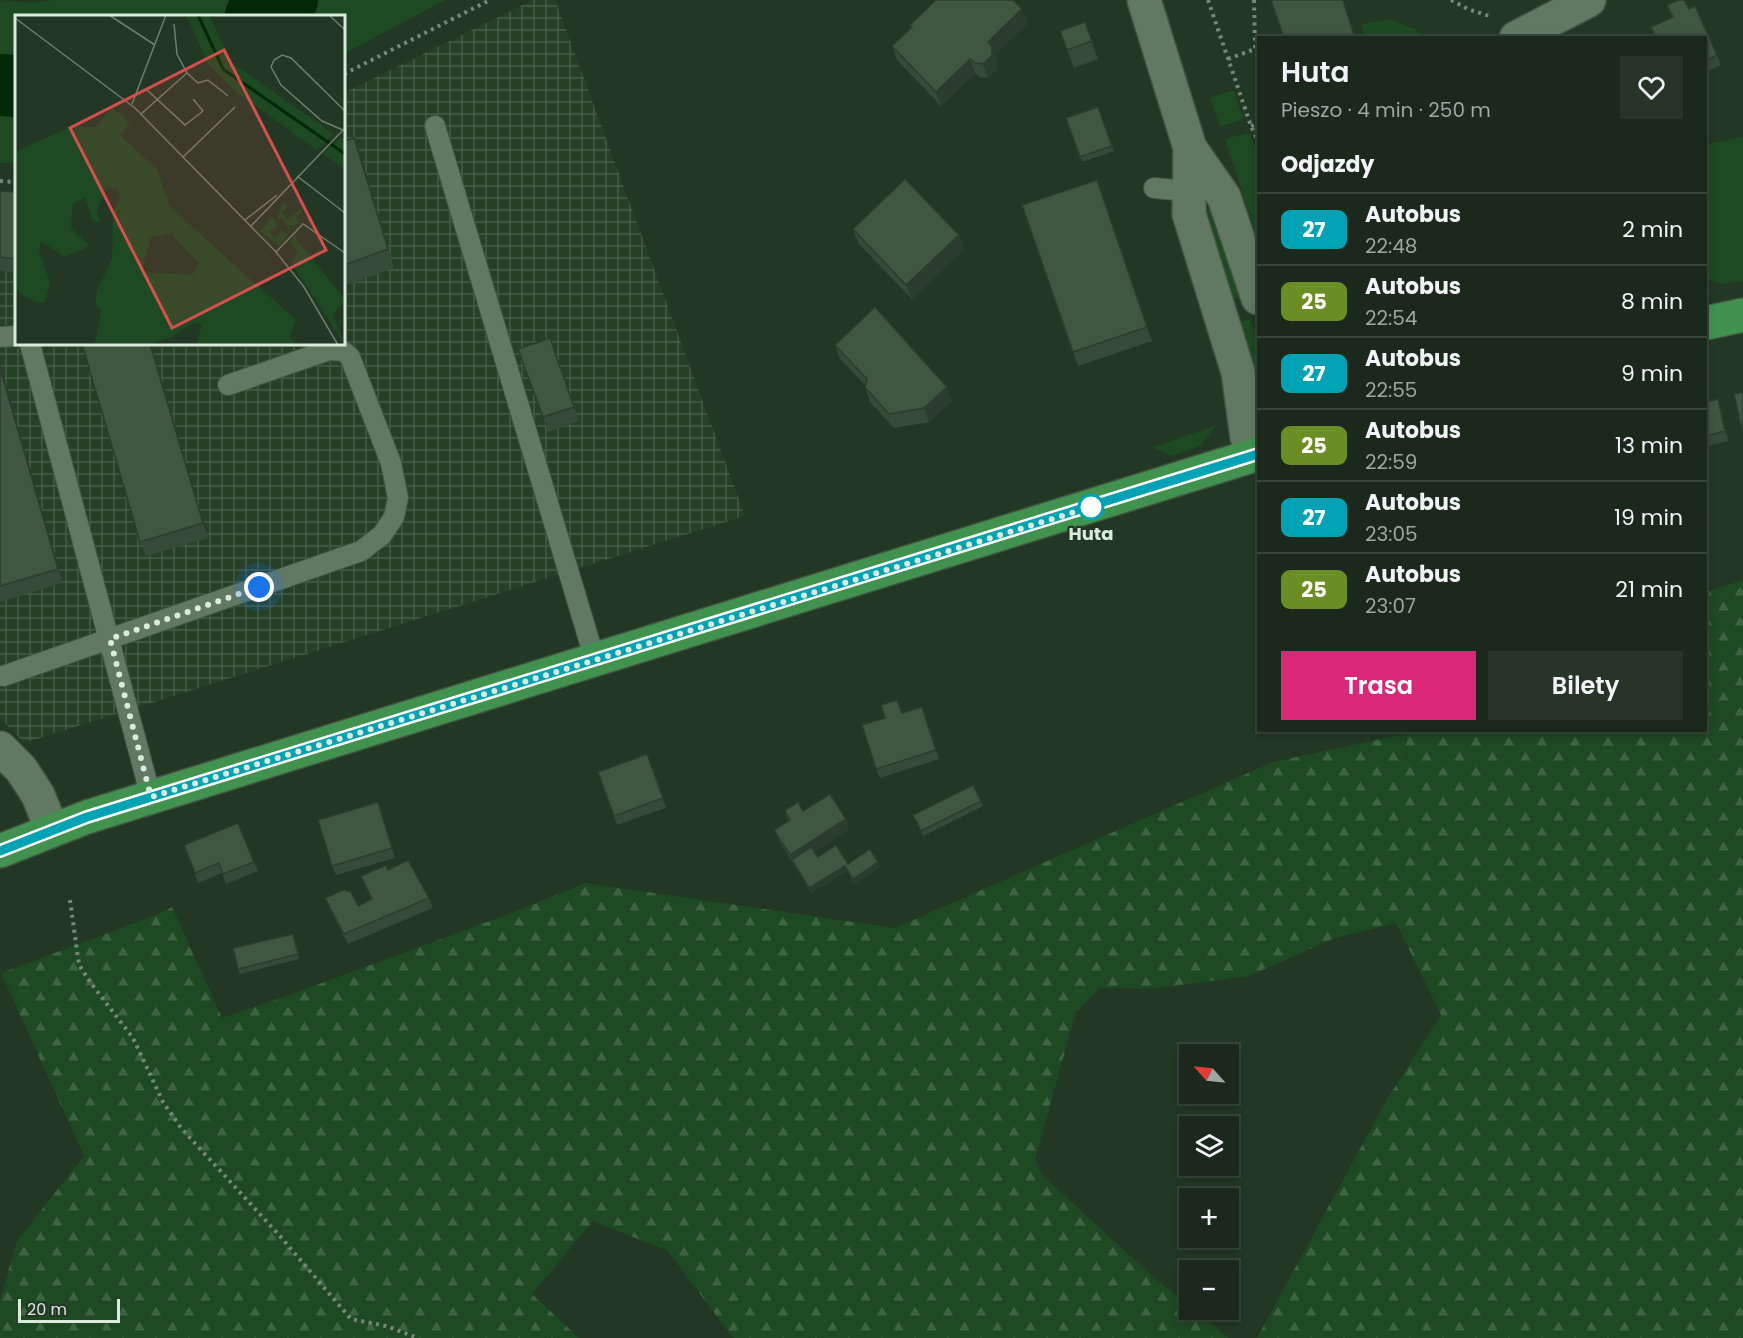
<!DOCTYPE html>
<html lang="pl">
<meta charset="utf-8">
<style>
:root{--surface:#1a291b;--page:#273528;--text:#f1f3f6;--muted:#9fa6a3;--line:#38453a;--accent:#db2777}
body{margin:0;font-family:Poppins,sans-serif;background:var(--page);color:var(--text);height:100vh;display:flex;flex-direction:column;font-size:22px;white-space:nowrap}
*{box-sizing:border-box;margin:0}
p{font-size:20px;color:var(--muted)}
.icon{flex:none;width:33px;height:33px;fill:none;stroke:currentColor;stroke-width:2;stroke-linecap:round;stroke-linejoin:round}
.map{position:relative;flex:1;overflow:hidden}
.side{position:absolute;left:1257px;top:36px;width:450px;height:696px;display:flex;flex-direction:column;background:var(--surface);border-radius:0px;box-shadow:0 3px 9px #0003,0 0 0 2px var(--line)}
.side>*{flex:none}
.badge{padding:0 12px;border-radius:9px;font-size:21px;line-height:39px}
.needle{width:39px;rotate:297deg}
.buttons{position:absolute;left:1179px;top:1044px;display:grid;gap:12px}
.buttons a{display:grid;place-items:center;width:60px;height:60px;border-radius:0px;background:var(--surface);box-shadow:0 3px 9px #0003,0 0 0 2px var(--line);font-size:30px}
.scale{position:absolute;left:18px;bottom:15px;width:102px;box-sizing:border-box;padding-left:6px;border:3px solid #dce9dd;border-top:0;font-size:16px;line-height:21px;white-space:nowrap;color:#dce9dd;-webkit-text-stroke:4px #223724;paint-order:stroke}
.you{position:absolute;width:30px;height:30px;margin:-15px;border:4px solid #fff;border-radius:50%;background:#1a73e8;box-shadow:0 0 0 9px #1a73e833}
.map>.badge{position:absolute;translate:-50% -50%;box-shadow:0 0 0 3px #fff}
h2{padding:0 24px;font-size:22px;line-height:54px}
.round{display:grid;place-items:center;flex:none;width:63px;height:63px;border-radius:0px;background:var(--page)}
.head{display:flex;align-items:center;justify-content:space-between;height:102px;padding:0 24px}
h1{font-size:28px;font-weight:600;line-height:45px}
.cta{display:flex;gap:12px;margin-top:auto;padding:12px 24px}
.cta a{flex:1;height:69px;border-radius:0px;background:var(--accent);color:#fff;font-size:24px;font-weight:600;line-height:69px;text-align:center}
.cta a+a{background:var(--page);color:var(--text)}
ul{padding:0;list-style:none}
li{display:flex;align-items:center;gap:18px;height:72px;padding:0 24px;border-top:2px solid var(--line)}
li div{flex:1}
li b{display:block;font-size:22px}
li em{font-style:normal}
li .badge{min-width:66px;font-weight:700;text-align:center}
.map>svg:first-child{display:block}
.industrial{fill:url(#industrial-grid)}
.grass{fill:#1d4923}
.forest{fill:url(#forest-firs)}
.lines{fill:none;stroke-linecap:round;stroke-linejoin:round}
.river{stroke:#002907;stroke-width:62}
.service-casing{stroke:#415342;stroke-width:22}
.minor-casing{stroke:#415342;stroke-width:36}
.primary-casing{stroke:#415342;stroke-width:36}
.path{stroke:#778878;stroke-width:4;stroke-dasharray:3 4.5;stroke-linecap:butt}
.service{stroke:#617962;stroke-width:20}
.minor{stroke:#617962;stroke-width:33}
.primary{stroke:#41924f;stroke-width:33}
.wall{fill:#364a38}
.shaded-wall{fill:#2c3c2e}
.building{fill:#3f5641;stroke:#2c3c2e;stroke-width:1.5}
.line-casing{stroke:#fff;stroke-width:14}
.line{stroke:#00a3b4;stroke-width:9}
.walk{stroke:#dce9dd;stroke-width:6;stroke-dasharray:0 10.8}
.stop-dot{fill:#fff;stroke:#00a3b4;stroke-width:3}
.labels{text-anchor:middle;dominant-baseline:central;stroke-width:4.5;stroke-linejoin:round;paint-order:stroke}
.stop-label{font-size:18px;font-weight:bold;fill:#dce9dd;stroke:#223724}
.inset-river{fill:none;stroke:#002907;stroke-width:3}
.inset-road{fill:none;stroke:#6c7e6e;stroke-width:1.5}
.view{fill:#d74f4c;fill-opacity:0.15;stroke:#d74f4c;stroke-width:3}
.inset-edge{fill:none;stroke:#dce9dd;stroke-width:3}
</style>
<div class="map">
<svg width="1743" height="1338" viewBox="0 0 1743 1338">
<defs>
<pattern id="industrial-grid" width="8" height="8" patternUnits="userSpaceOnUse" patternTransform="scale(1.5)"><rect width="8" height="8" fill="#254027"/><path d="M0 4h8M4 0v8" fill="none" stroke="#445c46"/></pattern>
<pattern id="forest-firs" width="22" height="20" patternUnits="userSpaceOnUse" patternTransform="scale(1.5)"><rect width="22" height="20" fill="#1d4923"/><path d="M5 1l3.5 6h-7zM16 11l3.5 6h-7z" fill="#3d6342"/></pattern>
</defs>
<rect width="100%" height="100%" fill="#223724"/>
<path class="industrial" d="M533 0H555L745 516 24 743 0 718V203L16 204V344H344V93Z"/>
<g class="grass">
<path d="M0 0 32 3 53 0H445L344 54V16H16V163H0Z"/>
<path d="M1389 19 1416 29 1421 37H1365L1361 24Z"/>
<path d="M1234 90 1243 119 1220 127 1210 98Z"/>
<path d="M1249 133 1258 153V240L1225 139Z"/>
<path d="M1743 137V281L1721 284 1706 279V144Z"/>
<path d="M1215 207 1244 296 1231 299 1202 212Z"/>
<path d="M1250 319 1258 345V367L1250 362 1237 323Z"/>
<path d="M1217 425 1200 446 1172 456 1153 447Z"/>
</g>
<path class="forest" d="M1743 580V1338H1257L1386 1101 1441 1015 1396 923 1335 938 1249 976 1150 989 1100 988 1076 1012 1035 1159 1043 1176 1158 1281 1189 1306 1190 1310H1194L1229 1338H733L668 1251 593 1221 532 1294 579 1338H0V1300L17 1241 84 1156 1 973 156 915 172 907 222 1018 292 994 522 909 585 883 895 928 1273 762 1405 734 1407 765 1406 734 1416 731 1706 730V592Z"/>
<g class="lines">
<g class="river">
<path d="M256 16 287 0"/>
<path d="M0 85 16 86"/>
</g>
<g class="service-casing">
<g id="service">
<path d="M435 126 595 660"/>
<path d="M1154 188 1198 192"/>
<path d="M0 337 16 336"/>
<path d="M30 344 151 797"/>
<path d="M3 676 361 551 382 535 394 517 398 498 391 463 350 357 343 351 329 350 228 385"/>
</g>
</g>
<g class="minor-casing">
<g id="minor">
<path d="M1144 0 1190 148 1224 197 1258 298"/>
<path d="M1516 38 1589 0"/>
<path d="M1190 148 1189 214 1238 372 1247 437 1253 456"/>
<path d="M0 748 21 769 38 795 52 830"/>
</g>
</g>
<g class="primary-casing">
<g id="primary">
<path d="M1706 323 1743 315"/>
<path d="M0 851 87 817 1258 454"/>
</g>
</g>
<g class="path">
<path d="M1208 0 1251 126 1258 141"/>
<path d="M1254 0 1255 46 1258 57"/>
<path d="M1451 0 1468 9 1492 17"/>
<path d="M1228 59 1255 49"/>
<path d="M344 74 490 0"/>
<path d="M1251 126 1258 123"/>
<path d="M0 181 16 182"/>
<path d="M70 900 79 965 90 982 133 1038 163 1102 181 1128 279 1235 351 1319 386 1326 418 1338"/>
</g>
<use href="#service" class="service"/>
<use href="#minor" class="minor"/>
<use href="#primary" class="primary"/>
</g>
<g class="wall">
<path d="M1667 5 1689 9 1717 55 1721 65 1706 72V38H1655L1651 27 1672 17Z"/>
<path d="M1085 22 1098 59 1074 68 1060 31Z"/>
<path d="M1027 24 995 55 997 61V69L988 78 980 77 975 73 941 106 897 60 892 46 911 28 910 25Z"/>
<path d="M1098 107 1114 151 1082 162 1066 118Z"/>
<path d="M344 141 361 156 394 268 344 286Z"/>
<path d="M1097 180 1152 341 1078 366 1022 205Z"/>
<path d="M0 191 16 192V272L0 271Z"/>
<path d="M853 229 964 249 912 299 858 243Z"/>
<path d="M550 338 579 421 548 432 518 349Z"/>
<path d="M82 344H151L208 538 146 556 140 542Z"/>
<path d="M835 345 947 387 952 401 929 422 894 428 870 402 865 387 866 386 840 359Z"/>
<path d="M0 364 63 583 0 602Z"/>
<path d="M1706 402 1721 409 1729 441 1706 446Z"/>
<path d="M922 707 939 759 880 778 876 769 902 713Z"/>
<path d="M647 754 666 808 617 825 598 772Z"/>
<path d="M981 801 983 806 923 836 913 815Z"/>
<path d="M378 802 395 858 336 875 332 866Z"/>
<path d="M785 810 803 811 846 819 849 829 814 852 818 857 848 864 880 867 854 884 847 871 811 893 778 839 774 830 788 821Z"/>
<path d="M184 845 254 862 258 871 226 884 222 873 198 883Z"/>
<path d="M388 870 429 898 433 908 348 944 329 908 325 898 358 906 371 900 361 876Z"/>
<path d="M295 938 299 959 240 974 238 969Z"/>
</g>
<g class="shaded-wall">
<path d="M1022 9 1027 24 995 55 997 61V69L988 78 983 64 988 42Z"/>
<path d="M970 59 975 73 941 106 936 92Z"/>
<path d="M354 138 361 156 394 268 388 249Z"/>
<path d="M959 235 964 249 912 299 906 285Z"/>
<path d="M150 344H151L208 538 203 523Z"/>
<path d="M0 364 1 367 63 583 58 569 0 368Z"/>
<path d="M947 387 952 401 929 422 924 408Z"/>
<path d="M1718 399 1721 409 1729 441 1725 431Z"/>
<path d="M846 819 849 829 794 864 790 855Z"/>
<path d="M878 862 880 867 854 884 853 879Z"/>
<path d="M845 866 847 871 811 893 809 888Z"/>
</g>
<g class="building">
<path d="M936 0H1013L1022 9 988 42 992 47V55L983 64 975 63 970 59 936 92 892 46 912 27 910 25Z"/>
<path d="M1271 0H1343L1355 38H1284Z"/>
<path d="M1678 0H1684L1689 9 1695 6 1717 55 1706 61V38H1656L1651 27 1673 17 1667 5Z"/>
<path d="M1085 22 1092 41 1067 50 1060 31Z"/>
<path d="M1098 107 1112 146 1080 157 1066 118Z"/>
<path d="M354 138 388 249 344 265V141Z"/>
<path d="M905 179 959 235 906 285 853 229Z"/>
<path d="M1097 180 1147 327 1073 352 1022 205Z"/>
<path d="M0 191 16 192V259L0 257Z"/>
<path d="M875 307 947 387 924 408 889 414 865 387 867 379 835 345Z"/>
<path d="M550 338 574 407 543 417 518 349Z"/>
<path d="M82 344H150L203 523 140 542Z"/>
<path d="M0 368 58 569 0 586Z"/>
<path d="M1743 392V434L1734 394Z"/>
<path d="M1718 399 1725 431 1706 436V402Z"/>
<path d="M897 700 902 713 922 707 936 750 876 769 862 725 885 718 881 705Z"/>
<path d="M647 754 663 798 614 816 598 772Z"/>
<path d="M973 785 981 801 921 831 913 815Z"/>
<path d="M830 794 846 819 790 855 774 830 790 820 785 810 798 802 803 811Z"/>
<path d="M378 802 392 848 332 866 318 820Z"/>
<path d="M238 823 254 862 223 874 219 863 195 873 184 845Z"/>
<path d="M836 845 848 864 870 849 878 862 853 879 845 866 809 888 792 860 811 847 818 857Z"/>
<path d="M408 860 429 898 344 934 325 898 343 890 351 892 358 906 372 899 361 876 386 865 388 870Z"/>
<path d="M293 934 298 954 238 969 233 948Z"/>
</g>
<g class="lines">
<g class="line-casing">
<path id="line" d="M0 851 87 817 1258 454"/>
</g>
<use href="#line" class="line"/>
<path class="walk" d="M259 587 110 639 151 797 1091 507"/>
</g>
<circle class="stop-dot" cx="1091" cy="507" r="12"/>
<g class="labels">
<g class="stop-label">
<text x="1091" y="533">Huta</text>
</g>
</g>
<g transform="translate(15 15)">
<rect width="330" height="330" fill="#223724"/>
<path d="M171 0H194L216 47 319 119 302 135 220 76 193 49ZM326 122 330 125V154L308 139ZM268 187 272 192 267 198 273 204 286 193 288 197 281 202 284 206 280 211H274L275 216 266 203 262 204ZM257 202 264 211 254 216 260 222 267 215 272 220 264 231 245 216ZM281 217V224L330 284 318 300 330 330 277 249 283 236 274 228Z" fill="#1d4923"/>
<path d="M97 92 115 108 105 120 142 154 155 192 281 305 274 323 287 330H181L187 309 176 308 159 321 133 330H79L85 304 86 296 80 288 82 275 97 244 98 197 105 185 103 174 92 172 82 194 85 208 77 205 70 183 58 188 56 213 75 231 50 242 26 226 24 237 35 267 30 288 20 287 0 274V137L57 111 81 112ZM156 218 184 249 177 260 127 257 135 223Z" fill="#1d4923" fill-rule="evenodd"/>
<path class="inset-river" d="M183 0 208 54 330 139"/>
<path class="inset-road" d="M94 0 140 30M314 0 330 15M0 3 120 93 261 237 289 272 323 330M159 9 162 39 172 58 183 68 193 65 213 81M132 75 170 110 188 96 178 84M117 89 151 0M126 99 172 58M328 115 307 106 266 70 256 52 259 45 267 40 276 43 330 96M168 142 220 92M282 161 330 198M230 205 262 180M236 211 329 114M261 237 288 209 330 238"/>
<path class="view" d="M209 35 311 235 157 313 55 113Z"/>
<rect width="330" height="330" class="inset-edge"/>
</g>
</svg>
<div class="buttons">
<a><svg class="needle" viewBox="-14 -14 28 28"><path d="M0-13l5 13h-10z" fill="#e53935"/><path d="M0 13l5-13h-10z" fill="#9fa6a3"/></svg></a>
<a><svg class="icon" aria-label="layers" viewBox="0 0 24 24"><path d="M12 4l9 5-9 5-9-5zM3 14l9 5 9-5"/></svg></a>
<a>+</a>
<a>−</a>
</div>
<div class="scale">20 m</div>
<div class="you" style="left:259px;top:587px"></div>
<section class="side">
<div class="head"><div><h1>Huta</h1><p>Pieszo · 4 min · 250 m</p></div><a class="round"><svg class="icon" aria-label="heart" viewBox="0 0 24 24"><path d="M12 20l-8-8c-3-5 5-10 8-4 3-6 11-1 8 4z"/></svg></a></div>
<h2>Odjazdy</h2>
<ul>
<li><span class="badge" style="background:#00a3b4;color:#fff">27</span><div><b>Autobus</b><p>22:48</p></div><em>2 min</em></li>
<li><span class="badge" style="background:#6b8e23;color:#fff">25</span><div><b>Autobus</b><p>22:54</p></div><em>8 min</em></li>
<li><span class="badge" style="background:#00a3b4;color:#fff">27</span><div><b>Autobus</b><p>22:55</p></div><em>9 min</em></li>
<li><span class="badge" style="background:#6b8e23;color:#fff">25</span><div><b>Autobus</b><p>22:59</p></div><em>13 min</em></li>
<li><span class="badge" style="background:#00a3b4;color:#fff">27</span><div><b>Autobus</b><p>23:05</p></div><em>19 min</em></li>
<li><span class="badge" style="background:#6b8e23;color:#fff">25</span><div><b>Autobus</b><p>23:07</p></div><em>21 min</em></li>
</ul>
<div class="cta"><a>Trasa</a><a>Bilety</a></div>
</section>
</div>
